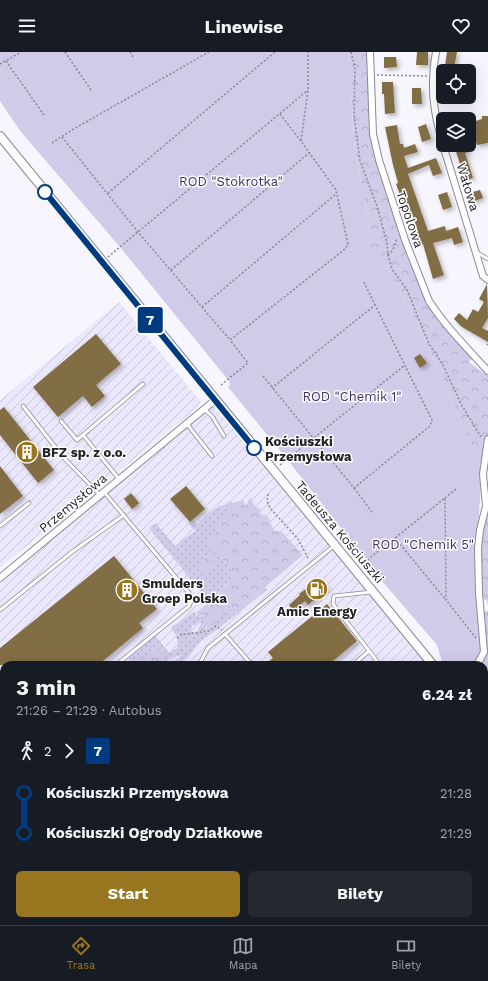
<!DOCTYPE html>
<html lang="pl">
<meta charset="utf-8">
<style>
:root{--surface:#171b24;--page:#242831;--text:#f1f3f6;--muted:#9ea1a6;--line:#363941;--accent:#98761f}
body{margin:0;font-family:"Work Sans",sans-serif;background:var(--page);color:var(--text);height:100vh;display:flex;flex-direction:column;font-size:15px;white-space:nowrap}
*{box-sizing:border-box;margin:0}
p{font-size:13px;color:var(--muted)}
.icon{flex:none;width:22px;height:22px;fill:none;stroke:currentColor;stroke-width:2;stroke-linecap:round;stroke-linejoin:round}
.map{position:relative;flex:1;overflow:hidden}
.details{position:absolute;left:0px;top:609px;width:488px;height:264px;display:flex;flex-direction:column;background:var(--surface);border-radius:12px 12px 0 0;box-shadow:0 4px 16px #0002}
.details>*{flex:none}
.badge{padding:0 8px;border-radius:3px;font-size:14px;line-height:26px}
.fabs{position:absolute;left:436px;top:12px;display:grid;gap:8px}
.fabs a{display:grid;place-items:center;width:40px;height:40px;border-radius:6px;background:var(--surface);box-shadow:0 4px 16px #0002;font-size:20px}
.map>.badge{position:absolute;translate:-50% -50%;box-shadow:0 0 0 2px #fff}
.legs{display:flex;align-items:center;gap:6px;height:44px;padding:0 16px;font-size:13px}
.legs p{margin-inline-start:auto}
.headline{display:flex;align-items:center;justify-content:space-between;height:68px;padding:0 16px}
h1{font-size:22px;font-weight:700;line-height:30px}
.action{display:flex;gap:8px;margin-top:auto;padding:8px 16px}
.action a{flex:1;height:46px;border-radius:6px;background:var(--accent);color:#fff;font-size:16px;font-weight:700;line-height:46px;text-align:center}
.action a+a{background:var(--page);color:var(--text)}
ul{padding:0 16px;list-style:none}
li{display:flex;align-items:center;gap:14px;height:40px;font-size:15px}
li i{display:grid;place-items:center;width:6px;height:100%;margin:0 5px;background:currentColor}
li i::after{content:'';width:10px;height:10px;margin:-5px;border:3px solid;border-radius:50%;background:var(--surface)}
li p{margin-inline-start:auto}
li:first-child i{background:linear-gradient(#0000 50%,currentColor 0)}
li:last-child i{background:linear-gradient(currentColor 50%,#0000 0)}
header{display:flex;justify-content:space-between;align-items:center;height:52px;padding:0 16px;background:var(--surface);font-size:18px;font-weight:700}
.dock{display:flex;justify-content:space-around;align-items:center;height:56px;border-top:1px solid var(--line);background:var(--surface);font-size:11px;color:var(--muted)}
.dock a{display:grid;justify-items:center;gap:2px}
.dock .active{color:var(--accent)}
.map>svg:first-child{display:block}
.industrial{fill:url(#industrial-furrows)}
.grass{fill:url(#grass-dots)}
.forest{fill:url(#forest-crowns)}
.garden{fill:#d1cbe9}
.building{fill:#826e45;filter:url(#shadow)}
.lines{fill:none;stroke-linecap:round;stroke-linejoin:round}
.lane-casing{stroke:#8b8995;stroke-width:4.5}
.street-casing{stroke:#8b8995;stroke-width:8}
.secondary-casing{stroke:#8b8995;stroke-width:10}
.path{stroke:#8a898f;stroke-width:1.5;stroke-dasharray:2 2;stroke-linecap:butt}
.lane{stroke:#fff;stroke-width:3}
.street{stroke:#fff;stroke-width:6}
.secondary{stroke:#fff;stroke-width:8}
.line-1-casing{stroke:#fff;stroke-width:9}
.line-1{stroke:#003b80;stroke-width:6}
.stop-1-dot{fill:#fff;stroke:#003b80;stroke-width:2}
.labels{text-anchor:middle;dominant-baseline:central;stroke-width:3;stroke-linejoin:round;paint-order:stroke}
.park-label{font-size:13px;fill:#403067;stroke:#fff}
.street-label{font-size:13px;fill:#232227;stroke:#fff}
.stop-label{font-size:13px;font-weight:bold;fill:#232227;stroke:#fff;text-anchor:start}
.poi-label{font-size:13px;font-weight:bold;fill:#232227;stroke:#fff;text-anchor:start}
</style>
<header><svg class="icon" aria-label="menu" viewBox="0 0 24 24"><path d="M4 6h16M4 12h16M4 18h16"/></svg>Linewise<svg class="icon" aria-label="heart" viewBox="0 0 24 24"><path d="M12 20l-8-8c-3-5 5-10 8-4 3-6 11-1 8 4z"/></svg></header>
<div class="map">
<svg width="488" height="873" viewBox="0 0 488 873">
<defs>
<pattern id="industrial-furrows" width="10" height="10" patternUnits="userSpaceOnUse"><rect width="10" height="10" fill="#ebe7fc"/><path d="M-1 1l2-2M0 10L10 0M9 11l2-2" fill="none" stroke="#c9c6d8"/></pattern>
<pattern id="grass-dots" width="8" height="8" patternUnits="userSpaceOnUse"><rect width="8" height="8" fill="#d1cbe9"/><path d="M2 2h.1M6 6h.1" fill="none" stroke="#b3aec8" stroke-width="1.8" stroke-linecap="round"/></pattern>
<pattern id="forest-crowns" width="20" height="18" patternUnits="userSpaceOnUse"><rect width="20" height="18" fill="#d1cbe9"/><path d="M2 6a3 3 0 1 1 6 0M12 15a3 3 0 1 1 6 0" fill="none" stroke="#b3aec8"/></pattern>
<filter id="shadow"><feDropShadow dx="2.5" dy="2.5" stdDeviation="2" flood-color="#0004"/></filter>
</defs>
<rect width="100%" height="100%" fill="#f7f5fd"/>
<g class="industrial">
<path d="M119 250 201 350 197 356 0 516V348Z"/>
<path d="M215 348 433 613H4V869H53L46 873H0V526Z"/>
<path d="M484 681 488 686V873H151L148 869H484Z"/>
</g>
<g class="grass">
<path d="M227 451 228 465 217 475 213 485 208 487 234 522 199 566 205 571 207 578H210L197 580 201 571 200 569 194 574 192 573 191 579 195 581 208 579 216 575 219 576 200 590 189 604 178 613H169L182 603 173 605 166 610 161 608 162 613H155L164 600 161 603 153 602C148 611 143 613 132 613L128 606 155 583 169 601 178 596 177 587 180 583 179 581 176 583 171 576 195 559V561L198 565 197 560 208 551 205 547 200 549 204 544 145 471 149 476 156 471 175 494 195 479 189 472 193 468 197 472 220 453 221 455Z"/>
<path d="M265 535 267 538 220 575 214 574 217 569H211L224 557H233V562Z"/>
<path d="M73 869H108L114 871 113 873H67Z"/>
</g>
<g class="forest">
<path d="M348 0H370L371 48 379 108 429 249 476 303 469 310 488 324V386L482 413 468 386 424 286 387 216 365 194 370 177 355 99Z"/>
<path d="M250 445 255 454 260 457 261 462 268 465 274 479H281L303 503 233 562V558L231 559 224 557V562L215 564 216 566 211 569H218L212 576 207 578V574L204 573 205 571 199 566 203 563 202 558 208 555 214 549 211 547 212 541 223 537 234 522 208 487 213 485 217 475 228 465 227 451 230 449 233 451 243 448 246 454Z"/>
<path d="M488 456V554L487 549 481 545 480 482Z"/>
<path d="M211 501 214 512 212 517H211V520H205L204 516 202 520 198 519 203 509Z"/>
<path d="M488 559V617L484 616V613H481L486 600 482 560Z"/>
<path d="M157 598 158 601 161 603 164 600 166 603 163 607H161L160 611 155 613H143L150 608 147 607 150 602H153V599Z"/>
<path d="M20 869H73L67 873H46L51 869H38L37 873H15Z"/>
</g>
<path class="garden" d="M0 0H348L355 99 370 177 365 194 387 216 424 286 468 386 482 413 478 480 481 599 475 613H443L437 593 382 529 287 407 228 335 230 334 229 329 120 195 21 80 0 49Z"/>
<g class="building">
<path d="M417 0H428V13H416Z"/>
<path d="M447 0H457L454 16 445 14Z"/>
<path d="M384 5H396L397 15 384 16Z"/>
<path d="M382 30H393L395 61 385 62 384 42H382Z"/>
<path d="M412 36H421L422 52H412Z"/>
<path d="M482 64H488V91L477 93 469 71 482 67Z"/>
<path d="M426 72 431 87 422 90 418 75Z"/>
<path d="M397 73 400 92H403L404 96 415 92 418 100 404 104 408 116 436 106 442 121 433 124 429 113 408 122 428 179 445 174 446 179 458 175 463 190 454 193 452 186 433 191 444 223 433 227 423 192H421L416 181 418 180 411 158 406 159 396 132 398 131 393 113 385 75Z"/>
<path d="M454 93H466L468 100 465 101 473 126 465 128Z"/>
<path d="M480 138 483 146 472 150 469 141Z"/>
<path d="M447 140 452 155 443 158 438 143Z"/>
<path d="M487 232 488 266 482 276 488 279V290L462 275 454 267 459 261 467 268 473 257 478 260 484 250 479 247Z"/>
<path d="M96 282 121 312 96 333 105 344 92 355 83 344 58 365 33 335Z"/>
<path d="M420 302 427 311 420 316 414 306Z"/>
<path d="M4 355 54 418 38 431 0 383V358Z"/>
<path d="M0 414 23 444 0 462Z"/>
<path d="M186 434 205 457 190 470 170 447Z"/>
<path d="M131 441 139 451 132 457 124 447Z"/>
<path d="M114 504 157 557 139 571 143 576 98 613H0V596Z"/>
<path d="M320 526 328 536 308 553 305 549 293 559 289 553 300 543 299 542Z"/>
<path d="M327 552 357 589 328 613H264L273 606 268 600Z"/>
</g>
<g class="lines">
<g class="lane-casing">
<g id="lane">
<path d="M476 200 488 207"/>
<path d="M23 354 63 405 100 443"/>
<path d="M204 357 212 364 224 384"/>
<path d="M61 369 77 388 143 332"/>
<path d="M187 372 212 404"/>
<path d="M83 383 119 427"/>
<path d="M104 440 189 541 192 547 189 554 116 613"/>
<path d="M0 474 29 451"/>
<path d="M372 540 334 544 333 552 380 613"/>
<path d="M0 558 72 500 124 463"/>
<path d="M225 582 252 613"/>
<path d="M201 613V609L208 596 335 493"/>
<path d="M353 613 369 599"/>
<path d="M0 650 4 655"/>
<path d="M488 702 486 704 488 707"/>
<path d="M0 707 4 704"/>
<path d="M484 776 488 773"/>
<path d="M484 778 488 783"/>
<path d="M484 798 488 803"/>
<path d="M484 820 488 817"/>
<path d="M144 869 148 873"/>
<path d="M229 869 232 873"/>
<path d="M263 869 267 873"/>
<path d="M363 869 366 873"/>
<path d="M466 869 469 873"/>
<path d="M296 873 302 869"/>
</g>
</g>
<g class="street-casing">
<g id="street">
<path d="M370 0 373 82 379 108 405 188 429 249C446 275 467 296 488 319"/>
<path d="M436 0C430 35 433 59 443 92"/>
<path d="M443 93 483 224 488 228"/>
<path d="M0 526 215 348"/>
<path d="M477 613 484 600 479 541 478 496 480 478 486 454 483 422 488 387"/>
</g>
</g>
<g class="secondary-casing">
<g id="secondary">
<path d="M0 84 433 613"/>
<path d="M484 681 488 686"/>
</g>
</g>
<g class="path">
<path d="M65 0 91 38"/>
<path d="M130 0 133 5"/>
<path d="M351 0 355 15 354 63 360 109 377 154 387 191 388 203 392 217 407 238 429 292 443 313 461 352 481 385"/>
<path d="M6 9 44 63"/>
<path d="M0 12 21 0"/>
<path d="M377 23 427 24"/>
<path d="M280 62 301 89"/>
<path d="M62 85 138 180 230 288 345 197 348 192 336 138 301 89 308 38V0"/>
<path d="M52 91 72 78 209 0"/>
<path d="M108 141 275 0"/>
<path d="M388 203 393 198 397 186"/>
<path d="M108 205 308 38"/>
<path d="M171 218 309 101"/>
<path d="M364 230 375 253"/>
<path d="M202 255 336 142"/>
<path d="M487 292 488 293"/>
<path d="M263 324C293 361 323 398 354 436L430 374 432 368 375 253 272 336"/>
<path d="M221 333 248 311 230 288"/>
<path d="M280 413 405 313"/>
<path d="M354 436 372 460"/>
<path d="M268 442 267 449 270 456 298 487 309 508"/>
<path d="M445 446 456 437"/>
<path d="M395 486 446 548"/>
<path d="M361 513 445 446 446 548 476 586"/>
<path d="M177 586 180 583 208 579 216 574 222 578"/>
<path d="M484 623H488"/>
<path d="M484 654H488"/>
<path d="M0 860 4 856"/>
</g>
<use href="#lane" class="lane"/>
<use href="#street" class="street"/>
<use href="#secondary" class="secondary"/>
</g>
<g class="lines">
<g class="line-1-casing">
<path id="line-1" d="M45 140 254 396"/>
</g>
<use href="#line-1" class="line-1"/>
</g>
<defs>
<g id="building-disc" transform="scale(1.15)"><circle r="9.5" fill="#98761f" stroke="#fff"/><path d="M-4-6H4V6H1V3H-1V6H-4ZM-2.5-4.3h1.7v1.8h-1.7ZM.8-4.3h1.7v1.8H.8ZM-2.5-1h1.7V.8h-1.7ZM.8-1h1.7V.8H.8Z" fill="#fff"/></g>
<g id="fuel-disc" transform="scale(1.15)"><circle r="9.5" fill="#98761f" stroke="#fff"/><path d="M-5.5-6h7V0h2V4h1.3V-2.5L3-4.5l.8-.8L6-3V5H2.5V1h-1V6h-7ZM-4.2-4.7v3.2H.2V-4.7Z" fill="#fff"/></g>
</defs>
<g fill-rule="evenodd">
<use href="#building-disc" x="27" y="400"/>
<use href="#fuel-disc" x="317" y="537"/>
<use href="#building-disc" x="127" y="538"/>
</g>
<g class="stop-1-dot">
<circle cx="45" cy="140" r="7"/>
<circle cx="254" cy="396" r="7"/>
</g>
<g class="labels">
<g class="park-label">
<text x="231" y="129">ROD "Stokrotka"</text>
<text x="352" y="344">ROD "Chemik 1"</text>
<text x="423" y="492">ROD "Chemik 5"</text>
</g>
<g class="street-label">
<text transform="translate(468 135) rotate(73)">Wałowa</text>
<text transform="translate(410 167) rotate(71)">Topolowa</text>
<text transform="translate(73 451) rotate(-40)">Przemysłowa</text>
<text transform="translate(340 480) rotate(50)">Tadeusza Kościuszki</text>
</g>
<g class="stop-label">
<text x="265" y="389">Kościuszki<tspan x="265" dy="15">Przemysłowa</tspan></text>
</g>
<g class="poi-label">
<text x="42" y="400">BFZ sp. z o.o.</text>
<text x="142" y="531">Smulders<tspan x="142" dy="15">Groep Polska</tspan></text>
<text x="317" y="559" text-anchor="middle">Amic Energy</text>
</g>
</g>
</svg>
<div class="fabs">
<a><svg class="icon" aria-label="locate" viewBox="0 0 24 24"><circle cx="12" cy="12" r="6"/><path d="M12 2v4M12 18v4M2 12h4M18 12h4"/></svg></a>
<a><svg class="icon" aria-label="layers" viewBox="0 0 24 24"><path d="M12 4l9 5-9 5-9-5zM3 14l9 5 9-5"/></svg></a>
</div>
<b class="badge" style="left:150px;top:268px;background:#003b80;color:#fff">7</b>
<section class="details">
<div class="headline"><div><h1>3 min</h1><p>21:26 – 21:29 · Autobus</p></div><b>6.24 zł</b></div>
<div class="legs"><svg class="icon" aria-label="walk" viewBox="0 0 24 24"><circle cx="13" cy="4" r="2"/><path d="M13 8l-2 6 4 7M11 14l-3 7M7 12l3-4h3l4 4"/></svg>2<svg class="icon" aria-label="forward" viewBox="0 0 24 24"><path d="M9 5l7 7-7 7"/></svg><b class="badge" style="background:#003b80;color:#fff">7</b></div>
<ul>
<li><i style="color:#003b80"></i><b>Kościuszki Przemysłowa</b><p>21:28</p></li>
<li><i style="color:#003b80"></i><b>Kościuszki Ogrody Działkowe</b><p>21:29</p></li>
</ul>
<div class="action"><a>Start</a><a>Bilety</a></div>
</section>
</div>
<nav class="dock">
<a class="active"><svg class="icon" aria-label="directions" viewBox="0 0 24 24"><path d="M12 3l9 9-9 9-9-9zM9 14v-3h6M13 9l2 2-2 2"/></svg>Trasa</a>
<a><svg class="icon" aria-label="map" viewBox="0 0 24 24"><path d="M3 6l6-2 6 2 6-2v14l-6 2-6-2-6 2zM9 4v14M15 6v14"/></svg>Mapa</a>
<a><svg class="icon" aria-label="tickets" viewBox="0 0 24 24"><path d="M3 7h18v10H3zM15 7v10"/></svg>Bilety</a>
</nav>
